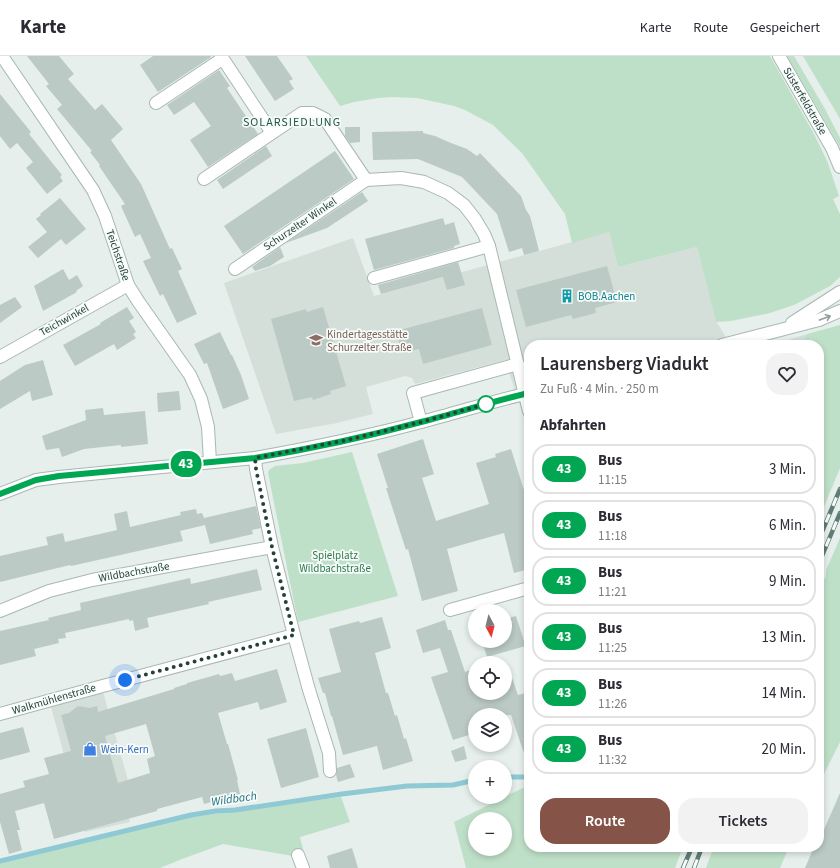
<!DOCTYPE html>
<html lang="de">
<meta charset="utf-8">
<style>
:root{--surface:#fff;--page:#f2f2f3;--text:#2b2b33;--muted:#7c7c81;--line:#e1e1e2;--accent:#855347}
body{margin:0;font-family:"Source Sans 3",sans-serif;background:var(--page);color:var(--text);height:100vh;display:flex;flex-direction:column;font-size:15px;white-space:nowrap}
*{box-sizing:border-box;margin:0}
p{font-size:13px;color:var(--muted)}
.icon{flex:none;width:22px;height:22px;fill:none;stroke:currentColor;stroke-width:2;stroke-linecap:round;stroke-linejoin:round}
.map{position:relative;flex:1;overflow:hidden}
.side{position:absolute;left:524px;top:284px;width:300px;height:512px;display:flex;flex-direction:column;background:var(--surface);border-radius:16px;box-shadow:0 2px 6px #0003}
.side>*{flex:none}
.badge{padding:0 8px;border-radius:13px;font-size:14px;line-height:26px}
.needle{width:26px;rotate:173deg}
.tools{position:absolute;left:468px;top:548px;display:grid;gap:8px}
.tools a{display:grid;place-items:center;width:44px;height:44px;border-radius:50%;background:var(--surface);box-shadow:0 2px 6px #0003;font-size:20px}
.you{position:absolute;width:20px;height:20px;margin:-10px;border:3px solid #fff;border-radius:50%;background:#1a73e8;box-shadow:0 0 0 6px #1a73e833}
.map>.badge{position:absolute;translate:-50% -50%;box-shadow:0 0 0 2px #fff}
h2{padding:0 16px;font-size:15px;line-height:36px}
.round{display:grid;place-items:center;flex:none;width:42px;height:42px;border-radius:16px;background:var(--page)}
.head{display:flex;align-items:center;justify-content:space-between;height:68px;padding:0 16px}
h1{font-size:19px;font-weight:600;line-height:30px}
.cta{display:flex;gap:8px;margin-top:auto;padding:8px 16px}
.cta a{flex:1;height:46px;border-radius:16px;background:var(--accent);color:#fff;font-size:16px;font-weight:600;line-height:46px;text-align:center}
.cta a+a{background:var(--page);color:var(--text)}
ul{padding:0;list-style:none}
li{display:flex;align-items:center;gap:12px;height:50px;margin:0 8px 6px;padding:0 8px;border:2px solid var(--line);border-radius:16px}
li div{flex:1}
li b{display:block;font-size:15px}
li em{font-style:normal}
li .badge{min-width:44px;font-weight:700;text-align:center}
header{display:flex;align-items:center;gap:24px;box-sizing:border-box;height:56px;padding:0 20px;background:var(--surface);border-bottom:1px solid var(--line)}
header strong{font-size:19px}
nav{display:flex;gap:22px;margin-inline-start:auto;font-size:14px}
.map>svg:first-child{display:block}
.built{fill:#d4dfda}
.green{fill:#bfe0c8;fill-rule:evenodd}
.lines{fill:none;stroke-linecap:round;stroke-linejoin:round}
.stream{stroke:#8ec9d4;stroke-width:5}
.building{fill:#bbcac4;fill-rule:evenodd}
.minor-casing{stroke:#a8b8b2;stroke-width:14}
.tertiary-casing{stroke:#a8b8b2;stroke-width:14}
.minor{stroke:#fff;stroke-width:12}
.tertiary{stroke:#fff;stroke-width:12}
.rail-casing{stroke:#5f7d75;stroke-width:4.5}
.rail{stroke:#f7fbf9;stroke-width:3;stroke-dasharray:9;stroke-linecap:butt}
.oneway{stroke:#92a09c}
.line-casing{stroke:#fff;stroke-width:9}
.line{stroke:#00a651;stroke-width:6}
.walk{stroke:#24423a;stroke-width:4;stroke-dasharray:0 7.2}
.stop-dot{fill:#fff;stroke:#00a651;stroke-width:2}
.labels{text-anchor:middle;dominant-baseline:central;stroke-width:3.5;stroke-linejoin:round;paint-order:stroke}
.street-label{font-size:11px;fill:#24423a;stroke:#f7fbf9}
.culture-label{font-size:11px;fill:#0d838f;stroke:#f7fbf9;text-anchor:start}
.education-label{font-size:11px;fill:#785e54;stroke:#f7fbf9;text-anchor:start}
.park-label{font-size:11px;fill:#2d7a4b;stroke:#f7fbf9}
.shop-label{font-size:11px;fill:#366cbe;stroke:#f7fbf9;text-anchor:start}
.neighbourhood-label{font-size:12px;letter-spacing:1px;fill:#1f5548;stroke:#f7fbf9}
.water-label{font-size:12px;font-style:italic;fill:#1c6f80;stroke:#f7fbf9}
</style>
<header>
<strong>Karte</strong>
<nav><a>Karte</a><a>Route</a><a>Gespeichert</a></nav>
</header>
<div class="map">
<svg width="840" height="812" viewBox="0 0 840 812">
<rect width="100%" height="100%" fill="#e6efeb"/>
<g class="built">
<path d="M609 176 618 211 697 191 716 265 731 289H529V379L525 365 505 304 415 328 412 322 405 320 366 331 373 358 337 367 276 378 224 227 353 182 374 240Z"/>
<path d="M807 278 802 289H772Z"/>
<path d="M103 636 133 742 126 752 130 766 85 776 51 651Z"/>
</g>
<g class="green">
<path d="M306 0H770L814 78 828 107 839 140 833 143 840 158V221L830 230 794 249 770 257 731 265 716 266 697 191 618 211 609 176 572 187 565 158 522 97 493 69 465 54 454 50 417 42 392 41 378 42 354 46 340 50Z"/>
<path d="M787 0H794L825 53 840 82V91Z"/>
<path d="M803 0H840V63Z"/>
<path d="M840 269V412L819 463V289H802L807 278Z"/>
<path d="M352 396 398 540 298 566 268 417 269 414 275 410 303 407Z"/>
<path d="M840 482V686L819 728V534L826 520V514Z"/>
<path d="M529 729V791H683L675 812H466L454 766ZM475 763H505V793H475Z"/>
<path d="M341 741 350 766 300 781 304 797 293 800 223 788 182 803 160 812H0V806L191 761Z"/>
<path d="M719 791H789L780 812H706L712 795Z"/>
</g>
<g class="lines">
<g class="stream">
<path d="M505 721H529"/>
<path d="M0 805 191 759 216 755 235 754 342 738 407 730 453 729 475 724"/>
</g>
</g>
<g class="building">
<path d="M27 0H59L74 18 68 23 95 54 102 48 123 73 111 84 141 128 170 193 172 192 182 213 178 215 197 258 177 267 163 238 160 240 143 205 151 202 140 178 135 181 121 150 125 148 99 110 100 109 90 96 92 95 57 53 62 49 46 30 49 28Z"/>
<path d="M153 0H210L211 1 158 36 140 9Z"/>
<path d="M245 0H277L293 23 289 25 294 33 275 45Z"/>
<path d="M219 14 230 30 227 32 258 78 208 111 190 84 211 70 194 46 174 59 167 49Z"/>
<path d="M0 38 31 76 29 78 62 119 60 121 63 125 47 138 26 112 33 106 17 87 10 93 0 80Z"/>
<path d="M345 71H360V86L350 87 345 80Z"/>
<path d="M423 75V77L435 80 451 87 467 93 477 100 480 97 521 140 526 154 530 160 534 175 539 195 524 199 522 192 509 196 497 158 462 121 418 103 373 104 372 76Z"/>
<path d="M266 90 272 100 223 133 217 124Z"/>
<path d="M335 95 354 123 243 198 224 170Z"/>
<path d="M362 136 368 145 327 172 286 187Z"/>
<path d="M60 142 86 173 66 189 61 183 38 202 28 191 47 176 36 163 41 159 40 158Z"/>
<path d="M443 162 445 169 454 166 460 188 454 190V192L374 214 365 183Z"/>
<path d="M280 191 284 201 270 210 255 215 252 211Z"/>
<path d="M458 206 465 229 447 234 443 221 381 238 378 229Z"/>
<path d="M607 210 617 246 595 252 596 257 573 263 571 259 526 271 516 234Z"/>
<path d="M63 213 69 224 77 219 83 230 76 235 77 236 43 255 34 230Z"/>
<path d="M15 241 22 251 0 267V249Z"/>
<path d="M127 251 134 262 129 265 136 276 133 278 136 282 117 294 114 288 75 310 63 289 101 268 100 267Z"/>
<path d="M323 251 346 330 330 335 331 338 313 344 312 341 294 345 271 263 306 253 307 256Z"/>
<path d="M482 252 492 289 423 308 419 293 402 297 396 275Z"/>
<path d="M220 276 231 299H232L241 319 249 343 223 353 207 307 204 308 194 288Z"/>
<path d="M43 304 53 339 32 345 30 335 0 353V325L25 309Z"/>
<path d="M179 335 181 354 158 356 157 337Z"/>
<path d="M103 352 104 359 145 355 148 388 121 391V389L84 393 62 401 59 392 46 394 42 380 86 364 85 354Z"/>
<path d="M423 383 434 418 422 422 436 465 489 448 476 407 496 401 495 398 511 393 529 450V513L514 517 504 477 447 493 458 535 422 545 408 493 406 494 386 432H388L377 398Z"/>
<path d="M256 450 261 472 252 474 253 478 210 488 205 469 180 475 183 485 71 510 70 509 0 526V500L48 489 46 481 63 477 65 486 117 474 114 458 127 455 130 471 181 459 180 456 196 453 197 458 202 457 204 462Z"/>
<path d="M257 513 262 534 208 546 209 548 147 562 149 571 135 575 133 564 129 565V563L65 577 66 582 58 583 59 587 34 593 36 600 0 609V575L49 564 48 562 81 554 80 547 190 522 191 528Z"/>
<path d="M516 560 524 585H529V589L487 601 482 585H505V563Z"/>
<path d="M382 561 391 592 375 597 386 637H388L395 660 397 659 404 683 406 682 413 705 383 714 377 690 343 699 332 660H331L325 637H323L318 622 341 616 329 573 359 565 360 567Z"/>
<path d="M445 564 448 574H451L465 616 475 612V637H505V608H507L518 639 529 636V706H527L511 659H475V677L453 684 431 621 448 616 440 592 423 597 416 574Z"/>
<path d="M277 613 287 646 260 654 258 646 218 657 227 688H228L238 724H237L240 738 204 748 202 741 157 753V755L54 783 44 747 15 755 20 774H17L22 794 9 798 0 766V738L25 731 23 725 49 718 44 702 71 695 61 659 69 657 78 650 90 652 97 650 98 656 174 633V632L187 628V627L219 618 220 620 232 617 235 625ZM146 668 155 700 147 703 150 717 118 727 105 680Z"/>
<path d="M23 671 30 696 0 704V677Z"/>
<path d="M306 672 319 721 281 732 267 683Z"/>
<path d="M464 690 467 703 455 706 451 695Z"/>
<path d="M350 708 355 721 338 726 336 719 337 712Z"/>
<path d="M840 737V812H805L814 791H819V785Z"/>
<path d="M352 792 358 812H330L327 800Z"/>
</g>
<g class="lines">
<g class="minor-casing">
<g id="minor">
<path d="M2 0 93 134 105 160 128 229 138 245 190 319 201 343 208 371 210 406"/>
<path d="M221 0 272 77 302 57H313L325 63 366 124 401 122 424 126 448 137 464 149 475 163 484 178 489 190 529 355"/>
<path d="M156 47 222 3"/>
<path d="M204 123 272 77"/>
<path d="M235 213 366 124"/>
<path d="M374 222 489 190"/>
<path d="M792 267 840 236"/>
<path d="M722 289 819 264 840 255"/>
<path d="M0 301 128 229"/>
<path d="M421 366 413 337 518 308"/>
<path d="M255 402 256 413 272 491 294 579 309 634 329 697 330 715"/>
<path d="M0 438 36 424 59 421 255 402C310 392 366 381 421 366 457 357 493 345 529 337"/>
<path d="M450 554 529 532"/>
<path d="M0 555 49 535 92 524 272 491"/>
<path d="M0 658 99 631 294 579"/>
<path d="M298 799 303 812"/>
</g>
</g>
<g class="tertiary-casing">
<path id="tertiary" d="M779 0 832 92 840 111"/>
</g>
<use href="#minor" class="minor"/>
<use href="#tertiary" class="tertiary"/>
<g class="rail-casing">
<g id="rail">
<path d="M819 483 840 433"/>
<path d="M819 507 840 457"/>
<path d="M683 812 692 791"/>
<path d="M694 812 702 791"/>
</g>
</g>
<use href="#rail" class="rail"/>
</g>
<defs><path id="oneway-shaft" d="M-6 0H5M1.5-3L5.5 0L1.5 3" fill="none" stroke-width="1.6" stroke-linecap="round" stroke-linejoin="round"/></defs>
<use class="oneway" href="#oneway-shaft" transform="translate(825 262) rotate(-20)"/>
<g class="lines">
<g class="line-casing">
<path id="line" d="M0 438 36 424 59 420 255 402C310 393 366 381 421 366 457 357 493 345 529 337"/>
</g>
<use href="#line" class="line"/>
<path class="walk" d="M125 624 294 579 272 491 256 413 255 402 347 384 421 366 486 348"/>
</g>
<defs>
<g id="building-bare" transform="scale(1.08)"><path d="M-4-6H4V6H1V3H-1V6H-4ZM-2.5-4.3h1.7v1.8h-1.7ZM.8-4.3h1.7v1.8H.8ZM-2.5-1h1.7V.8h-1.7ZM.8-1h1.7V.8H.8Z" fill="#0f9aa8" stroke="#f7fbf9" stroke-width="2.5" paint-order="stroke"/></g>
<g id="school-bare" transform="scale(1.08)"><path d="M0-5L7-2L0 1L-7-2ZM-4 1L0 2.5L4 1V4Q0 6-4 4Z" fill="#8d6e63" stroke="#f7fbf9" stroke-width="2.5" paint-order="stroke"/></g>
<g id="shop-bare" transform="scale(1.08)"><path d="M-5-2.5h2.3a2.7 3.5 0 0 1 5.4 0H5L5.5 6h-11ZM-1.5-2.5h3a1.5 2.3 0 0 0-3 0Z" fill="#3f7fe0" stroke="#f7fbf9" stroke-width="2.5" paint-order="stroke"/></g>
</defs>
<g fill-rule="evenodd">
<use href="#building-bare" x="567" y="240"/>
<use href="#school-bare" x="316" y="284"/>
<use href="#shop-bare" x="90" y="693"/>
</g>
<circle class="stop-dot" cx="486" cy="348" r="8"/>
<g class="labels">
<g class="street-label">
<text transform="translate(805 45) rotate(60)">Süsterfeldstraße</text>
<text transform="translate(300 168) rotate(-34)">Schurzelter Winkel</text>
<text transform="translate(118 199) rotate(71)">Teichstraße</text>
<text transform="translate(64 264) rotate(-29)">Teichwinkel</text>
<text transform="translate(134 516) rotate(-10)">Wildbachstraße</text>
<text transform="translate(54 643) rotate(-16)">Walkmühlenstraße</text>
</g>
<g class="culture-label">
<text x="578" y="240">BOB.Aachen</text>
</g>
<g class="education-label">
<text x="327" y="278">Kindertagesstätte<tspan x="327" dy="13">Schurzelter Straße</tspan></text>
</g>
<g class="park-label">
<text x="335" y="499">Spielplatz<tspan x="335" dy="13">Wildbachstraße</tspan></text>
</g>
<g class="shop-label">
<text x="101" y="693">Wein-Kern</text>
</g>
<g class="neighbourhood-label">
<text x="292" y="66">SOLARSIEDLUNG</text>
</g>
<g class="water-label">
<text transform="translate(234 743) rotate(-8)">Wildbach</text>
</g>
</g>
</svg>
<div class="tools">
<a><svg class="needle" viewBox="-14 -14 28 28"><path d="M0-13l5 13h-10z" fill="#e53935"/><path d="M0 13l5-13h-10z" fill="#7c7c81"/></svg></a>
<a><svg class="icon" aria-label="locate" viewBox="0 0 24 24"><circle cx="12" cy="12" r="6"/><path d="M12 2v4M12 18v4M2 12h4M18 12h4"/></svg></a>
<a><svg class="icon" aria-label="layers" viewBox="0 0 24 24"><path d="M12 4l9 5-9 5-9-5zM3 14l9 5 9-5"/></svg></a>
<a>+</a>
<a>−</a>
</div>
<div class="you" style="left:125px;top:624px"></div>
<b class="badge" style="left:186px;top:408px;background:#00a651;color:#fff">43</b>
<section class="side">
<div class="head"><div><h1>Laurensberg Viadukt</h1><p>Zu Fuß · 4 Min. · 250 m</p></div><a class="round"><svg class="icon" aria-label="heart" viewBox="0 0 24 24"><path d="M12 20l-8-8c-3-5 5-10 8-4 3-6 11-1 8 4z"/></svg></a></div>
<h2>Abfahrten</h2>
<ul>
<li><span class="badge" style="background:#00a651;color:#fff">43</span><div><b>Bus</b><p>11:15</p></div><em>3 Min.</em></li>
<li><span class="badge" style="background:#00a651;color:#fff">43</span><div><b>Bus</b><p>11:18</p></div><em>6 Min.</em></li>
<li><span class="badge" style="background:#00a651;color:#fff">43</span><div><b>Bus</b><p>11:21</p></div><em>9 Min.</em></li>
<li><span class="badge" style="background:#00a651;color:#fff">43</span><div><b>Bus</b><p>11:25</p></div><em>13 Min.</em></li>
<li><span class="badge" style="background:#00a651;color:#fff">43</span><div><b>Bus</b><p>11:26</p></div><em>14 Min.</em></li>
<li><span class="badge" style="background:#00a651;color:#fff">43</span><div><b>Bus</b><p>11:32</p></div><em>20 Min.</em></li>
</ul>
<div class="cta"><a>Route</a><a>Tickets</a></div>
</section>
</div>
